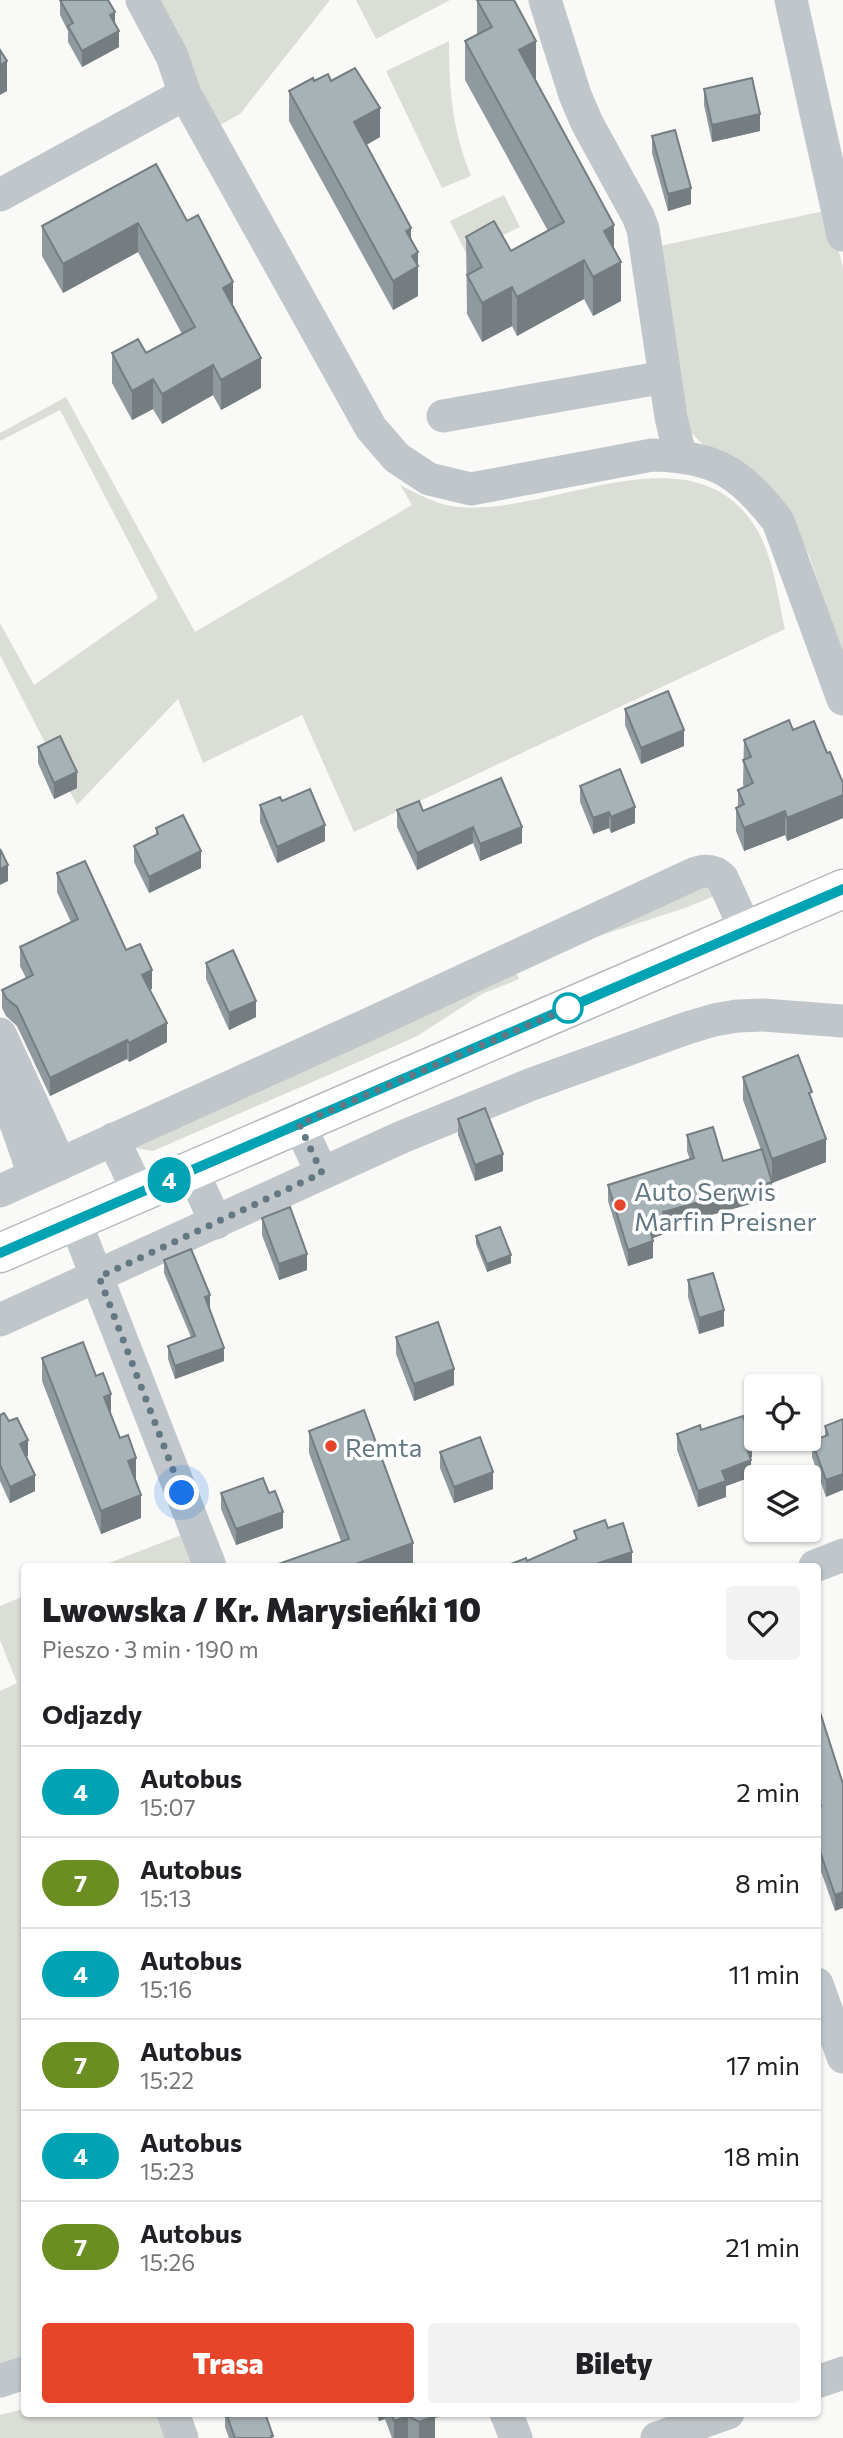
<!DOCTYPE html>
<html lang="pl">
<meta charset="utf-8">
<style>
:root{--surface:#fff;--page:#f2f2f2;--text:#202124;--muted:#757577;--line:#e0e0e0;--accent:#e74529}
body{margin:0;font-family:Commissioner,sans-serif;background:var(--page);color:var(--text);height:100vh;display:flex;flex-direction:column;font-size:26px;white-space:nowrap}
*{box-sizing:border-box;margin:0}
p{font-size:23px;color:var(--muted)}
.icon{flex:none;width:38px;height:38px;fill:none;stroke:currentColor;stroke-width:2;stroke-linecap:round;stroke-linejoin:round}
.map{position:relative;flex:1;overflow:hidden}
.side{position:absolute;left:21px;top:1563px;width:800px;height:854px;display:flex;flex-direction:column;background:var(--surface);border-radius:7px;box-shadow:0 2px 5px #0004}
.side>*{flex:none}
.badge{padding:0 14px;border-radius:23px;font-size:24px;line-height:46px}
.buttons{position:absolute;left:744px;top:1374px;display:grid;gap:14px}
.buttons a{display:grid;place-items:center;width:77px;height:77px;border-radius:7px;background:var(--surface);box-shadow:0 2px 5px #0004;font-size:35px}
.you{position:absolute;width:35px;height:35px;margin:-18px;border:5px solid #fff;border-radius:50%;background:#1a73e8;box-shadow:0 0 0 10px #1a73e833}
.map>.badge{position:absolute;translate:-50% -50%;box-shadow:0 0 0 4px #fff}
h2{padding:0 21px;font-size:26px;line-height:63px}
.round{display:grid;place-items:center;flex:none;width:74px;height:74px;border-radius:7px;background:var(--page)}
.summary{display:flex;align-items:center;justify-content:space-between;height:119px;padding:0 21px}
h1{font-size:33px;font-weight:800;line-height:52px}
.primary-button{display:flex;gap:14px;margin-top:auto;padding:14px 21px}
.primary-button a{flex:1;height:80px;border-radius:7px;background:var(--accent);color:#fff;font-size:28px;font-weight:800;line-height:80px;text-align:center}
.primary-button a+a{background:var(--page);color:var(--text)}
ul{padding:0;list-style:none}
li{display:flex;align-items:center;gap:21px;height:91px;padding:0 21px;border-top:2px solid var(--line)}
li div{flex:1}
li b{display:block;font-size:26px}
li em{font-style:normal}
li .badge{min-width:77px;font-weight:700;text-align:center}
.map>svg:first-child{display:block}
.green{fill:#daded6}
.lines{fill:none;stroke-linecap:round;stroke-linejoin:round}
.major-casing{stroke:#b4babe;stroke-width:41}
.minor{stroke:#c0c6c9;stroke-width:33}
.major{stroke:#fff;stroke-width:38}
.wall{fill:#90999d}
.shaded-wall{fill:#757d80}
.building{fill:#a7b2b7;stroke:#757d80;stroke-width:2}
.line-casing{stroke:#fff;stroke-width:16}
.line{stroke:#00a3b4;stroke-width:10}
.walk{stroke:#647883;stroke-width:7;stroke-dasharray:0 12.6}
.stop-dot{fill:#fff;stroke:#00a3b4;stroke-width:3.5}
.poi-dot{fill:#e74529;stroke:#fff;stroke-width:2.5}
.labels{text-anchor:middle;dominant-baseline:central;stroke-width:7;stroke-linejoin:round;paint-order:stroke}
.poi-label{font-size:26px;fill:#647883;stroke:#fff;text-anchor:start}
</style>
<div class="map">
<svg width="843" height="2438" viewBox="0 0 843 2438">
<rect width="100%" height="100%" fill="#f9f9f7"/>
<g class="green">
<path d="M149 0H330L240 114 220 125Z"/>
<path d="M356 0H450L376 39Z"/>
<path d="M449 41C449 90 452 129 471 176L442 188 386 71Z"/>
<path d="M504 195 520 227 466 253 450 221Z"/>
<path d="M829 210 843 268V656L809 555 776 496 702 444 691 432 655 247Z"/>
<path d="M66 397 195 632 412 505 400 485C420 495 437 505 459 507 549 516 687 428 752 522 773 551 777 594 785 629L354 832 302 715 203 763 178 699 77 805 0 655V623L34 685 158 598 60 410 0 441V433Z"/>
<path d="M706 883 713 894 712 897 685 908 590 939 516 972 519 979 482 994 419 1035 395 1046 153 1151 135 1148V1142Z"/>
<path d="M184 1534 196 1566H101Z"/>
<path d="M24 1596V2359L0 2368V1691L17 1683 0 1640V1606Z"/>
<path d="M24 2409V2413H162L171 2438H0V2415Z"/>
</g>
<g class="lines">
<g class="major-casing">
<path id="major" d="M0 1253 843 889"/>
</g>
<g class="minor">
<path d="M142 0 172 56 185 94 371 428 397 458 429 479 471 489 652 455C715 456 740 472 778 521L843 699"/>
<path d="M545 0 575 95 587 123 638 216 643 229 671 417 680 455"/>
<path d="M791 0 843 235"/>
<path d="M0 195 185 94"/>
<path d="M443 416 665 377"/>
<path d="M0 1034 60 1164"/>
<path d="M0 1089 17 1126 34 1175"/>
<path d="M299 1124 322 1173"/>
<path d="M113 1139 139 1193"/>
<path d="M192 1170 216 1223"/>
<path d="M0 1191 367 1025 696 873C706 870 714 870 722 878L746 930"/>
<path d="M75 1221 210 1566"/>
<path d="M0 1320 402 1137 532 1084 687 1028 714 1020 737 1016 763 1015 843 1021"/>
<path d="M815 1566 843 1555"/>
<path d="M817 1984 843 2057"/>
<path d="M0 2381 24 2373"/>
<path d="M817 2382 843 2373"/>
<path d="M173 2413 182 2438"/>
<path d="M506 2413 516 2438"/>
<path d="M657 2438 728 2413"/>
</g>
<use href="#major" class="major"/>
</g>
<g class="wall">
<path d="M60 0 115 22 119 47 82 67 68 42V31L60 15Z"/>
<path d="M477 0H514L536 80H535L614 248 621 301 593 316 584 299 517 336 512 326 482 342 467 314 466 237 511 251 548 231 465 80V41L477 35Z"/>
<path d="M314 81H331L380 137 366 145 418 252V296L393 310 289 121V91Z"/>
<path d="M704 89 760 131 712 142 704 105Z"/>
<path d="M652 136 691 204 668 211 652 153Z"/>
<path d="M156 164 233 307 261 388 221 410 213 395 162 424 153 409 132 420 112 383V353H146L182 334 138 252 63 293 42 256V226Z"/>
<path d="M625 709 684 746 641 764 625 725Z"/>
<path d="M793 730 827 753 843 783V818L787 841 785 835 744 851 736 831V808L738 807V790L744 787 743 784 744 740Z"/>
<path d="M38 747 77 788 54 799 38 763Z"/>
<path d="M580 786 635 823 611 833 609 828 593 834 580 802Z"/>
<path d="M282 801 325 841 277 863 260 822V805Z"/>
<path d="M397 810 423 811 522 843 480 861 473 843 417 870 397 827Z"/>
<path d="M156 828 201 868 149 893 134 862V846L156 835Z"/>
<path d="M57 873 126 950 152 989 149 990 167 1042 129 1062 127 1059 50 1096 17 1026 6 1016 2 1008V990L26 978 20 966V947L71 922 57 892Z"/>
<path d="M206 963 256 1017 229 1030 206 979Z"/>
<path d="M743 1077 812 1103 826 1162 772 1183V1181V1198L664 1228V1234L652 1238 653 1258 628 1266 608 1201V1185L690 1160 687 1151V1135L723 1161 761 1150 743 1100Z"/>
<path d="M458 1119 503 1171 475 1181 458 1135Z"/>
<path d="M262 1218 307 1270 279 1280 262 1235Z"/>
<path d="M476 1236 511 1263 487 1272 476 1244Z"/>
<path d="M164 1260 210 1308 224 1361 175 1379 168 1359V1346L191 1337 164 1273Z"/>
<path d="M688 1280 724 1326 699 1334 688 1297Z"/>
<path d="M396 1337 454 1385 414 1401 396 1354Z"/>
<path d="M42 1358 111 1416 136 1481 141 1518 101 1534 42 1381Z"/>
<path d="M0 1415 28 1456 26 1457 35 1491 10 1503 0 1481Z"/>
<path d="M843 1419 826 1497 812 1457V1441L825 1436V1426Z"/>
<path d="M701 1430 752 1457 750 1458 751 1477 726 1486V1497L698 1507 677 1450V1434Z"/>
<path d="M309 1431 413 1565 341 1541 309 1453Z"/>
<path d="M440 1452 493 1489 454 1503 440 1468Z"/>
<path d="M221 1493 283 1528 236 1545 221 1509Z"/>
<path d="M817 1710 843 1784 835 1911 817 1860Z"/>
<path d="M225 2413H265L273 2438H229L225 2427Z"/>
<path d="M376 2413H442L440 2416 435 2418V2438H392L385 2419 379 2421Z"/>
</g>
<g class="shaded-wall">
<path d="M115 12V28L110 15Z"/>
<path d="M119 31V47L82 67V51Z"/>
<path d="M536 41V80L519 89V50Z"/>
<path d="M7 61V91L0 95V65Z"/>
<path d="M380 108V137L354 152V122Z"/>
<path d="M760 114V131L712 142V125Z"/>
<path d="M691 188V204L668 211V194Z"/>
<path d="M138 223V252L63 293V264Z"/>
<path d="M614 225V264L604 231Z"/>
<path d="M411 228V258L406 231Z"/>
<path d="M418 252V296L393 310V281L412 256Z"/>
<path d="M584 260V299L517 336V297Z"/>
<path d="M621 262V301L593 316V277Z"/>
<path d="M233 282V312L223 288Z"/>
<path d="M512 287V326L482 342V303Z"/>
<path d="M261 358V388L221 410V380Z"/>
<path d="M213 365V395L162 424V394Z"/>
<path d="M153 379V409L132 420V391Z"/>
<path d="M684 730V746L641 764V748Z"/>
<path d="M77 772V788L54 799V783Z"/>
<path d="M843 795V818L787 841V818Z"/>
<path d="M635 807V823L611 833V817Z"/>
<path d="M785 811V835L744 851V828Z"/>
<path d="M609 812V828L593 834V818Z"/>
<path d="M325 825V841L277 863V847Z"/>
<path d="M473 827V843L417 870V853Z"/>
<path d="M522 827V843L480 861V844Z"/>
<path d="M201 851V868L149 893V877Z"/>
<path d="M8 865V881L0 885V869Z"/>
<path d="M152 970V989L142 993V975Z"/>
<path d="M256 1001V1017L229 1030V1013Z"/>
<path d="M167 1023V1042L129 1062V1043Z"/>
<path d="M127 1040V1059L50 1096V1078Z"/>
<path d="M826 1139V1162L772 1183V1159Z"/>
<path d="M503 1154V1171L475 1181V1165Z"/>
<path d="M772 1182V1198L664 1228V1234L648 1240V1223L663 1212Z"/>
<path d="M653 1241V1258L628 1266V1250Z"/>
<path d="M307 1254V1270L279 1280V1264Z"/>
<path d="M511 1255V1263L487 1272V1264Z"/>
<path d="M210 1295V1308L205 1310V1297Z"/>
<path d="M724 1310V1326L699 1334V1318Z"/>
<path d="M224 1348V1361L175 1379V1366Z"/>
<path d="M454 1369V1385L414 1401V1384Z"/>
<path d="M111 1394V1418L104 1397Z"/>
<path d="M28 1440V1456L20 1460V1444Z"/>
<path d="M752 1441V1457L745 1459V1443Z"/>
<path d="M136 1458V1481L128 1461Z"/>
<path d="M751 1460V1477L726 1486V1497L698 1507V1491L722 1471Z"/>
<path d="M493 1472V1489L454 1503V1487Z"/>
<path d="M843 1474V1490L826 1497V1480Z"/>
<path d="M35 1475V1491L10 1503V1487Z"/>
<path d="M141 1495V1518L101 1534V1511Z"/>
<path d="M283 1512V1528L236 1545V1529Z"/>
<path d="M413 1543V1565L410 1566H350Z"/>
<path d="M632 1552V1566H590Z"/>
<path d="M843 1892V1908L835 1911V1895Z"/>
<path d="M379 2413H385V2419L379 2421Z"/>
<path d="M429 2413H442L440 2416 435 2418V2438H419V2422Z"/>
<path d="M408 2416V2438H394V2421Z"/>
</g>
<g class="building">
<path d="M60 0H108L115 12 110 15 119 31 82 51 68 26 73 23Z"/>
<path d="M477 0H514L536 41 519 50 614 225 604 231 621 262 593 277 584 260 517 297 512 287 482 303 467 275 482 267 466 237 494 221 511 251 564 222 465 41 492 27Z"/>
<path d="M0 50 7 61 0 65Z"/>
<path d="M355 68 380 108 354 122 411 228 406 231 418 252 412 256 418 266 393 281 289 91 313 78 314 81 328 74 331 81Z"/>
<path d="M752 78 760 114 712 125 704 89Z"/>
<path d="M675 130 691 188 668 194 652 136Z"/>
<path d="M156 164 187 221 198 215 233 282 223 288 261 358 221 380 213 365 162 394 153 379 132 391 112 353 138 339 146 353 195 327 138 223 63 264 42 226Z"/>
<path d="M668 691 684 730 641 748 625 709Z"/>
<path d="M789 720 793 730 814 721 827 753 830 752 843 783V795L787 818 785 811 744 828 736 808 744 804 738 790 753 783 743 760 751 757 744 740Z"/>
<path d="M60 736 77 772 54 783 38 747Z"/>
<path d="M620 769 635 807 611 817 609 812 593 818 580 786Z"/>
<path d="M501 778 522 827 480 844 473 827 417 853 397 810 419 801 423 811Z"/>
<path d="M310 789 325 825 277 847 260 805 280 797 282 801Z"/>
<path d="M183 815 201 851 149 877 134 846 158 834 156 828Z"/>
<path d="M0 849 8 865 0 869Z"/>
<path d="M85 861 126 950 140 944 152 970 142 975 167 1023 129 1043 127 1040 50 1078 17 1007 6 998 2 990 33 975 20 947 78 919 57 873Z"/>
<path d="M233 950 256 1001 229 1013 206 963Z"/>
<path d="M798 1055 812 1092 809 1093 826 1139 772 1159 743 1077Z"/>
<path d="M485 1108 503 1154 475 1165 458 1119Z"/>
<path d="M713 1127 723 1161 762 1149 772 1182 663 1212 664 1218 648 1223 653 1241 628 1250 608 1185 694 1158 687 1135Z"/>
<path d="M290 1207 307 1254 279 1264 262 1218Z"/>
<path d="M500 1227 511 1255 487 1264 476 1236Z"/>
<path d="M191 1249 210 1295 205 1297 224 1348 175 1366 168 1346 195 1336 164 1260Z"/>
<path d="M713 1273 724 1310 699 1318 688 1280Z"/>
<path d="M438 1322 454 1369 414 1384 396 1337Z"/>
<path d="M83 1342 96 1376 103 1373 111 1394 104 1397 120 1438 128 1435 136 1458 128 1461 141 1495 101 1511 42 1358Z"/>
<path d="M364 1410 413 1543 350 1566H273L349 1539 309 1431Z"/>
<path d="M4 1413 9 1421 17 1418 28 1440 20 1444 35 1475 10 1487 0 1465V1415Z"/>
<path d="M743 1416 752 1441 745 1443 751 1460 722 1471 726 1481 698 1491 677 1434 700 1425 701 1430Z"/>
<path d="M843 1419V1474L826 1480 812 1441 828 1435 825 1426Z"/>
<path d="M480 1437 493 1472 454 1487 440 1452Z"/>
<path d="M263 1478 269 1493 275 1491 283 1512 236 1529 221 1493Z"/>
<path d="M605 1520 608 1528 623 1523 632 1552 590 1566H506L526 1558 527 1561 577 1539 574 1531Z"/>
<path d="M819 1709 843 1784V1892L835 1895 817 1843V1808L821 1806 817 1795V1710Z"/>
<path d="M226 2413H265L273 2436H271V2438H235Z"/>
<path d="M391 2413H434L435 2416 419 2422 408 2416 394 2421Z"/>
</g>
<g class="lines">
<g class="line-casing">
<path id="line" d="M0 1253 843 889"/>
</g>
<use href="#line" class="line"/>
<path class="walk" d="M182 1493 99 1277 322 1173 299 1124 568 1008"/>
</g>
<circle class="stop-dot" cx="568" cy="1008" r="14"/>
<g class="poi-dot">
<circle cx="620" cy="1205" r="7"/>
<circle cx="331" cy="1446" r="7"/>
</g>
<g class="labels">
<g class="poi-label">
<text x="634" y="1190">Auto Serwis<tspan x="634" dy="30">Marfin Preisner</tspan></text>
<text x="345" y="1446">Remta</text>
</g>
</g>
</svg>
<div class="buttons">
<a><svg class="icon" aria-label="locate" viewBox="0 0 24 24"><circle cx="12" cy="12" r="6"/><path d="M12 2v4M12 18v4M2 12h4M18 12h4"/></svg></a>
<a><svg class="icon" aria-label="layers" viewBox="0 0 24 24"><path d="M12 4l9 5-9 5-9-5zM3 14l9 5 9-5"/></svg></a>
</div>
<div class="you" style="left:182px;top:1493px"></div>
<b class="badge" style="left:169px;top:1180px;background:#00a3b4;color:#fff">4</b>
<section class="side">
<div class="summary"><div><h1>Lwowska / Kr. Marysieńki 10</h1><p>Pieszo · 3 min · 190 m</p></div><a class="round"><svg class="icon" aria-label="heart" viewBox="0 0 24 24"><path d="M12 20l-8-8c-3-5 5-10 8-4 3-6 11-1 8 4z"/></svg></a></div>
<h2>Odjazdy</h2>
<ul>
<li><span class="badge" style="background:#00a3b4;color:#fff">4</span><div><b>Autobus</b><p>15:07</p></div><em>2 min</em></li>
<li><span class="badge" style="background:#6b8e23;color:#fff">7</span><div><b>Autobus</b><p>15:13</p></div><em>8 min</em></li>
<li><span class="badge" style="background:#00a3b4;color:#fff">4</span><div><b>Autobus</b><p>15:16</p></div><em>11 min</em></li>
<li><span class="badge" style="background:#6b8e23;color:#fff">7</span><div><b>Autobus</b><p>15:22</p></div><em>17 min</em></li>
<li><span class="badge" style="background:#00a3b4;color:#fff">4</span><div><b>Autobus</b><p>15:23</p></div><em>18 min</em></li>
<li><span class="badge" style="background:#6b8e23;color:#fff">7</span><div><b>Autobus</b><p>15:26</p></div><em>21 min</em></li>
</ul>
<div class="primary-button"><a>Trasa</a><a>Bilety</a></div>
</section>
</div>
